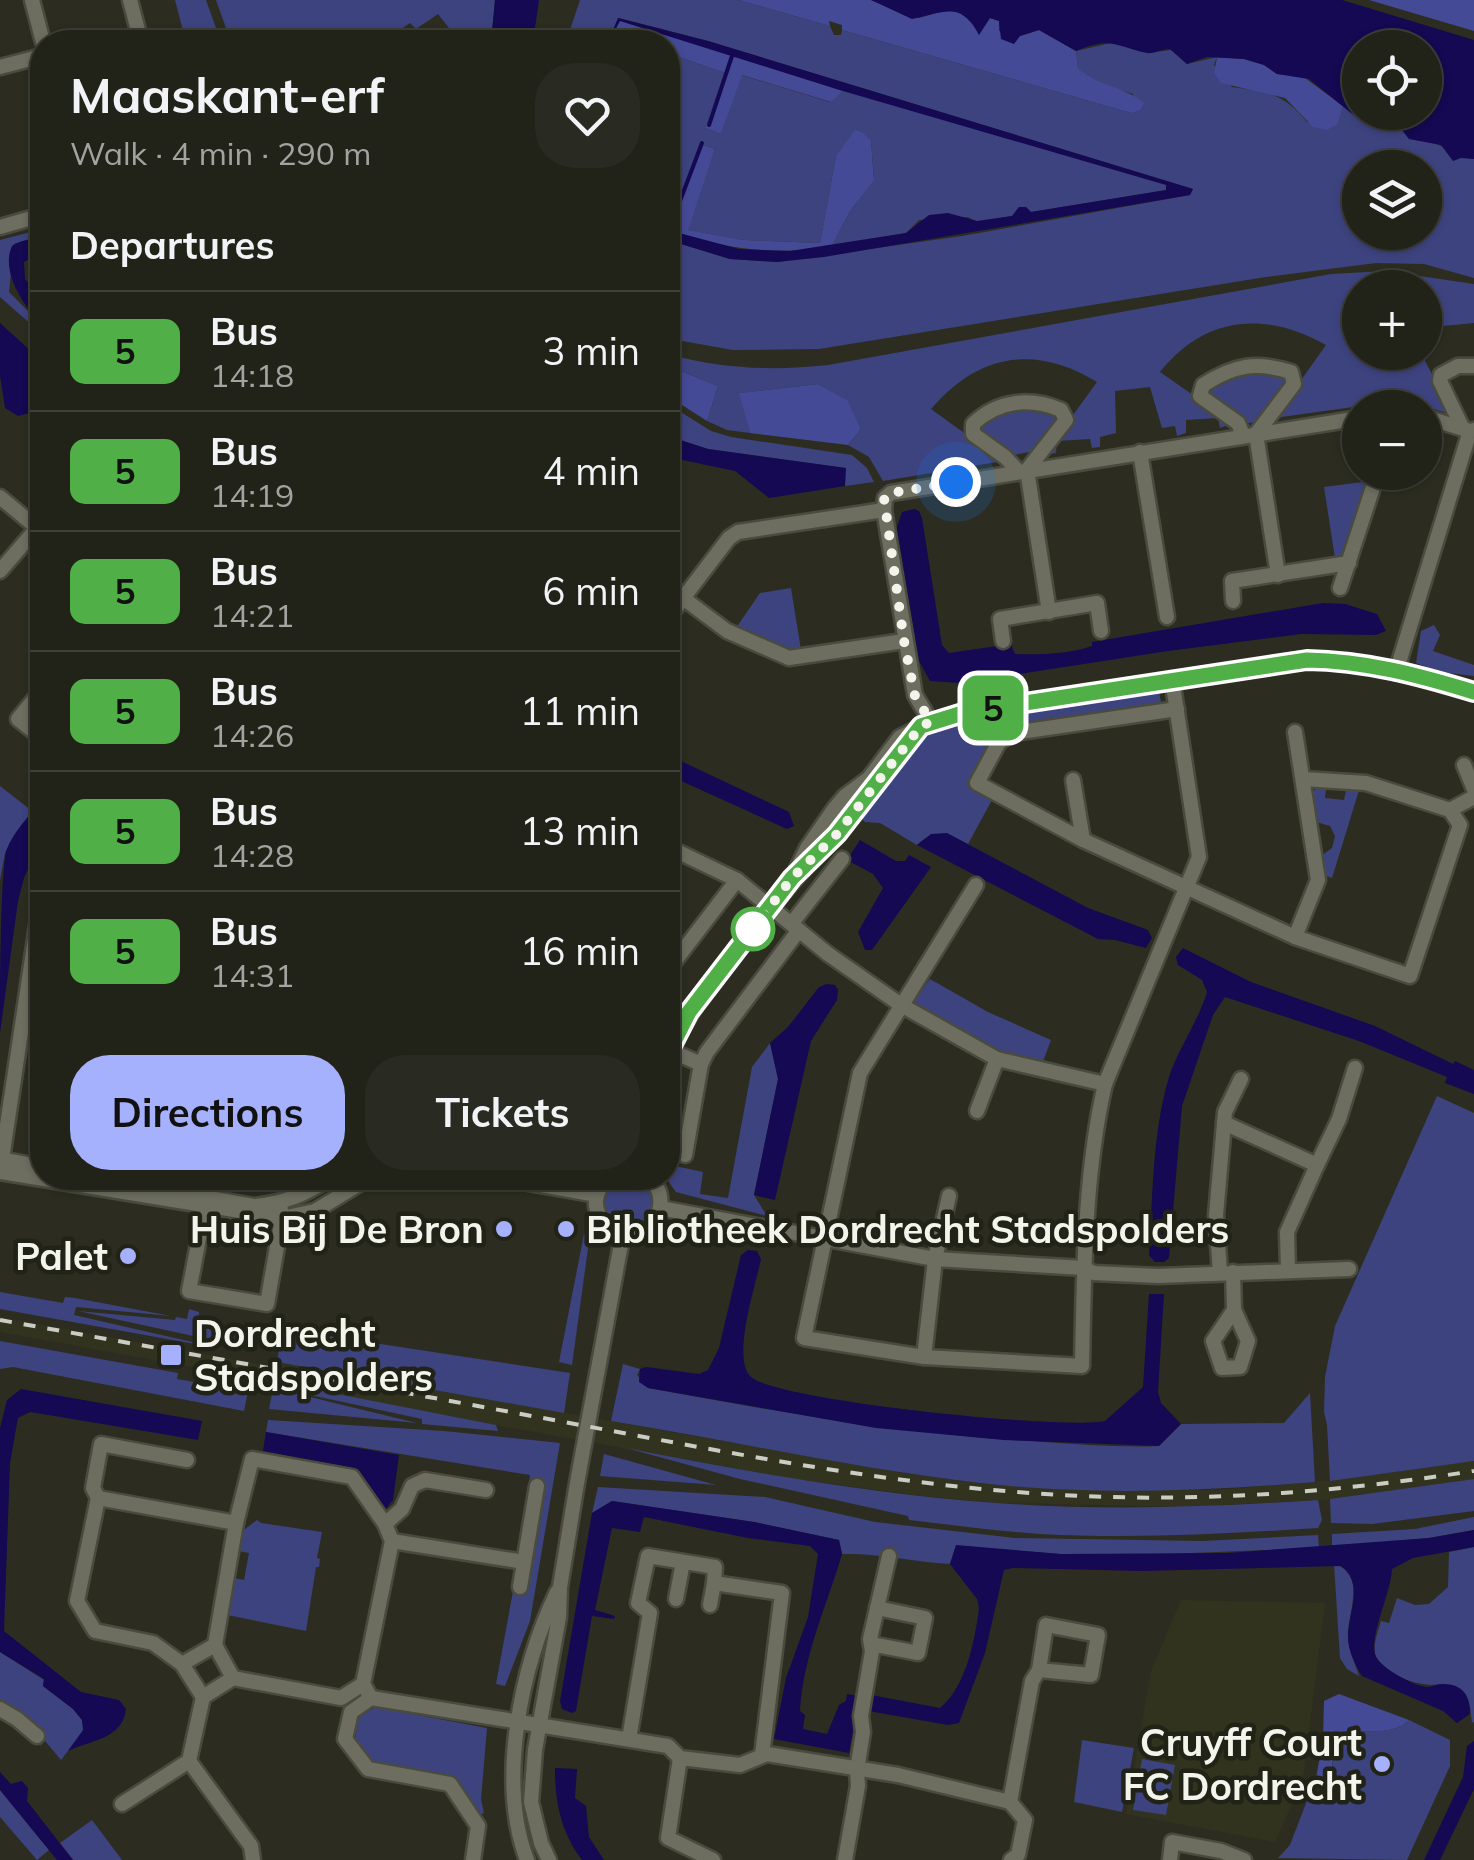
<!DOCTYPE html>
<meta charset="utf-8">
<style>
:root{--surface:#212218;--page:#292a21;--text:#f1f3f6;--muted:#a2a4a2;--line:#3e3f37;--accent:#a5b1fc}
body{margin:0;font-family:Mulish,sans-serif;background:var(--page);color:var(--text);height:100vh;display:flex;flex-direction:column;font-size:38px;white-space:nowrap}
*{box-sizing:border-box;margin:0}
p{font-size:32px;color:var(--muted)}
.icon{flex:none;width:55px;height:55px;fill:none;stroke:currentColor;stroke-width:2;stroke-linecap:round;stroke-linejoin:round}
.map{position:relative;flex:1;overflow:hidden}
.details{position:absolute;left:30px;top:30px;width:650px;height:1160px;display:flex;flex-direction:column;background:var(--surface);border-radius:40px;box-shadow:0 2px 8px #0004,0 0 0 2px var(--line)}
.details>*{flex:none}
.badge{padding:0 20px;border-radius:15px;font-size:35px;line-height:65px}
.fabs{position:absolute;left:1342px;top:30px;display:grid;gap:20px}
.fabs a{display:grid;place-items:center;width:100px;height:100px;border-radius:50%;background:var(--surface);box-shadow:0 2px 8px #0004,0 0 0 2px var(--line);font-size:50px}
.you{position:absolute;width:50px;height:50px;margin:-25px;border:8px solid #fff;border-radius:50%;background:#1a73e8;box-shadow:0 0 0 15px #1a73e833}
.map>.badge{position:absolute;translate:-50% -50%;box-shadow:0 0 0 5px #fff}
h2{padding:0 40px;font-size:38px;line-height:90px}
.round{display:grid;place-items:center;flex:none;width:105px;height:105px;border-radius:40px;background:var(--page)}
.summary{display:flex;align-items:center;justify-content:space-between;height:170px;padding:0 40px}
h1{font-size:48px;font-weight:700;line-height:75px}
.button{display:flex;gap:20px;margin-top:auto;padding:20px 40px}
.button a{flex:1;height:115px;border-radius:40px;background:var(--accent);color:#111;font-size:40px;font-weight:700;line-height:115px;text-align:center}
.button a+a{background:var(--page);color:var(--text)}
ul{padding:0;list-style:none}
li{display:flex;align-items:center;gap:30px;height:120px;padding:0 40px;border-top:2px solid var(--line)}
li div{flex:1}
li b{display:block;font-size:38px}
li em{font-style:normal}
li .badge{min-width:110px;font-weight:700;text-align:center}
.map>svg:first-child{display:block}
.built{fill:#31331f}
.green{fill:#3d437f;fill-rule:evenodd}
.forest{fill:#444a96}
.water{fill:#140952;fill-rule:evenodd}
.lines{fill:none;stroke-linecap:round;stroke-linejoin:round}
.stream{stroke:#140952;stroke-width:4}
.minor-casing{stroke:#4a4b3f;stroke-width:19}
.minor{stroke:#6d6e60;stroke-width:14}
.rail{stroke:#cbccc3;stroke-width:4;stroke-dasharray:12 12;stroke-linecap:butt}
.line-casing{stroke:#fff;stroke-width:22}
.line{stroke:#50af46;stroke-width:15}
.walk{stroke:#f3f4ec;stroke-width:10;stroke-dasharray:0 18}
.stop-dot{fill:#fff;stroke:#50af46;stroke-width:5}
.poi-dot{fill:#a5b1fc;stroke:#222317;stroke-width:4}
.labels{text-anchor:middle;dominant-baseline:central;stroke-width:9;stroke-linejoin:round;paint-order:stroke}
.poi-label{font-size:38px;font-weight:bold;fill:#f3f4ec;stroke:#222317;text-anchor:end}
</style>
<div class="map">
<svg width="1474" height="1860" viewBox="0 0 1474 1860">
<rect width="100%" height="100%" fill="#2c2d20"/>
<g class="built">
<path d="M0 1317 280 1368 282 1363 897 1472 984 1484 1096 1490H1217L1315 1482 1474 1461V1479L1339 1499 1183 1507 999 1503 922 1496 795 1479 362 1401 350 1403 280 1383 0 1332Z"/>
<path d="M1181 1600 1325 1603 1303 1780 1275 1842 1126 1814 1151 1671Z"/>
</g>
<g class="green">
<path d="M175 0H206L221 42H186Z"/>
<path d="M216 0H495L491 42H460L438 14 416 29 410 23 382 42H231Z"/>
<path d="M580 0H738L830 26 834 35H841L842 30 1131 113 1133 94 1091 81 1078 68 1076 51 1111 43 1124 44 1148 53 1171 50 1187 64 1217 57 1214 65 1232 87C1268 92 1283 93 1307 122L1338 124 1343 106 1362 121 1394 120C1415 151 1419 134 1443 147 1455 153 1460 157 1474 159V278L1424 264 1376 263 1266 277 819 349 733 350 671 339 668 338V240L730 259 777 262 962 236 1190 195 1193 189 708 41 619 18 608 42H566ZM1360 168H1425V232H1360Z"/>
<path d="M668 53 725 73 705 128 721 134 741 75 830 102 843 91 878 100 1166 184 1167 190 1031 212 1026 207 1012 216 977 222 968 217 919 220 906 233 832 246 850 211 874 179 871 141 836 156 820 243 744 240 687 230 715 149 700 144 676 214 668 211Z"/>
<path d="M42 229V237L14 244 9 292 42 325V334L0 297V240Z"/>
<path d="M1386 271 1474 284V323L1443 326 1425 331V288H1360V352L1421 353 1453 415 1404 400 1274 418 1326 345C1266 311 1205 315 1160 372L1233 423 1220 428 1218 418 1186 420V433L1177 436 1175 426 1162 428 1150 387 1115 391 1116 433 1100 437V447L1092 448 1090 439 1057 441 1056 453 1044 455 1097 382C1035 344 978 354 931 409L1003 461 883 481 869 457 848 445 861 429 848 402 818 384 740 393 750 433 727 430 707 421 718 386 668 366V354C722 369 772 371 828 365L1331 274Z"/>
<path d="M1238 373H1272L1287 378 1289 383 1263 421 1243 424 1208 398 1207 391Z"/>
<path d="M668 404 711 431 731 437 852 455 867 468 874 482 845 486V468L708 449 668 436Z"/>
<path d="M1028 407 1058 415 1061 420 1040 450 1008 456 979 435 978 428C992 414 1009 411 1028 407Z"/>
<path d="M1370 481 1346 557 1335 558 1324 487Z"/>
<path d="M791 588 801 650 788 651 736 628 760 593Z"/>
<path d="M1434 625 1440 635 1433 651 1474 665V676L1440 672 1416 663 1421 631Z"/>
<path d="M1158 686 1161 702 1154 705 1019 727 974 786 992 800 968 844C948 834 935 827 917 845L880 823 865 822 859 816C871 794 897 758 916 742 952 710 1105 694 1158 686Z"/>
<path d="M1322 784 1326 789 1325 798 1344 800 1346 790 1351 786 1360 787 1332 878 1324 875 1321 856 1332 848 1335 836 1330 826 1316 822 1311 793Z"/>
<path d="M0 786 32 811 5 853 0 880Z"/>
<path d="M930 979 988 1012 1051 1040 1042 1064 995 1051 912 1003Z"/>
<path d="M770 1043 778 1079 754 1195 767 1216 676 1192 666 1178 668 1155 677 1156 675 1166 703 1172 700 1194 728 1198 752 1067Z"/>
<path d="M1437 1096 1474 1113V1461L1330 1481 1327 1425 1324 1412 1325 1377 1335 1326Z"/>
<circle cx="629" cy="1201" r="25"/>
<path d="M584 1234H590L572 1365 559 1362Z"/>
<path d="M0 1292 63 1303 65 1297 75 1298 171 1316 76 1307 74 1315 223 1349 0 1309Z"/>
<path d="M189 1309 199 1312 198 1321 243 1330 244 1347 78 1311 175 1320 176 1317 187 1319Z"/>
<path d="M282 1329 570 1373 564 1413 277 1362Z"/>
<path d="M0 1341 178 1373 177 1379 248 1391 244 1411 13 1367 0 1369Z"/>
<path d="M623 1364 640 1369 637 1375 648 1388C779 1412 909 1435 1043 1442 1081 1444 1120 1448 1159 1446L1181 1424 1284 1423 1310 1393 1315 1482C1204 1491 1091 1496 980 1483 856 1469 734 1441 611 1421Z"/>
<path d="M281 1383 496 1425 498 1431 422 1424V1419L315 1396Z"/>
<path d="M273 1388 417 1423 269 1409Z"/>
<path d="M268 1420 444 1431 560 1443 530 1621 505 1686 496 1684 513 1591 526 1592 543 1496 528 1492 530 1475 266 1432Z"/>
<path d="M626 1448C749 1472 872 1494 997 1503 1104 1511 1212 1507 1318 1500L1322 1520 1318 1528C1225 1534 1132 1539 1040 1534 996 1531 953 1525 909 1520L908 1516 740 1479Z"/>
<path d="M604 1454 716 1485 600 1476Z"/>
<path d="M1474 1479V1511L1372 1524 1331 1523 1330 1499Z"/>
<path d="M598 1487 765 1497 875 1522 1015 1538 1203 1541 1318 1535 1319 1548 1142 1555 1061 1554 956 1546 950 1564C914 1562 878 1553 842 1554L839 1540 754 1522 612 1501 592 1513Z"/>
<path d="M1474 1517V1530L1429 1538 1332 1547V1534L1415 1529Z"/>
<path d="M257 1520 261 1523 322 1532 317 1558 320 1559 319 1567H316L306 1631 227 1615 234 1578 244 1580 249 1553 238 1551 241 1532Z"/>
<path d="M1474 1547V1722L1472 1723 1470 1707 1441 1684C1423 1688 1381 1676 1375 1654 1373 1644 1378 1631 1381 1621L1389 1623 1397 1598 1415 1605 1429 1604 1448 1587 1449 1552Z"/>
<path d="M1334 1564C1367 1574 1348 1612 1348 1636 1348 1649 1355 1663 1359 1676L1347 1669 1340 1658Z"/>
<path d="M0 1652 44 1680 43 1686 73 1709 82 1720 84 1730 61 1760 35 1729 0 1703Z"/>
<path d="M375 1707 487 1728 481 1799 484 1813 479 1815 450 1778 376 1764 355 1741 358 1718Z"/>
<path d="M1409 1720 1450 1740V1766L1407 1860 1278 1858 1290 1845 1308 1798 1326 1805 1328 1797H1332L1333 1731C1355 1730 1394 1737 1409 1720Z"/>
<path d="M1082 1740 1134 1748 1122 1812 1074 1802Z"/>
<path d="M1142 1759 1175 1765 1166 1815 1133 1810Z"/>
<path d="M0 1790 49 1850 37 1860 0 1817Z"/>
<path d="M92 1820 122 1860H73L60 1843Z"/>
</g>
<g class="forest">
<path d="M738 0H871L919 18 950 9 960 12 974 25 990 18 999 21V31L1020 36 1039 30 1076 51 1078 68C1097 86 1124 86 1144 103L1140 110 1131 113 842 30V25L829 21 830 26Z"/>
<path d="M1369 0H1474V31Z"/>
<path d="M620 20 843 91 831 102 742 75 721 134 705 128 725 73 668 53V42H610Z"/>
<path d="M1217 57 1244 59 1264 65 1277 74 1301 75 1343 106 1338 124 1327 130 1313 127 1285 98 1221 83 1214 73Z"/>
<path d="M855 130 862 132 871 141 874 180 850 211 832 246C774 257 722 248 668 230V211L676 214 700 144 715 149 688 230 744 240 820 243 836 156Z"/>
<path d="M668 366 718 386 707 421 668 396Z"/>
<path d="M818 384 848 401 861 429 848 445 750 433 739 393Z"/>
<path d="M1339 1694 1409 1720C1394 1737 1356 1730 1333 1731L1332 1782 1328 1784 1316 1778 1323 1740 1324 1701Z"/>
</g>
<g class="water">
<path d="M495 0H539L533 42H491Z"/>
<path d="M871 0H1342L1474 40V159L1461 158 1453 161 1441 145 1409 139 1394 120 1361 121 1309 79 1277 74 1264 65 1244 59 1207 57 1187 64 1170 49C1162 49 1154 54 1147 53 1115 46 1111 36 1076 51L1039 30 1020 36 1014 44 1001 39 999 21 990 18 979 35C961 0 943 13 912 19ZM1360 48H1425V112H1360Z"/>
<path d="M618 18 708 41 1193 189 1190 195 824 257 777 262 730 259 668 240V230L739 249 790 251 906 233 929 215 948 213 977 221 1012 216 1019 207H1026L1031 212 1166 190V185L843 91 620 21 608 42Z"/>
<path d="M42 237V253L24 262 25 279 42 299V325C25 308 0 272 12 246 20 240 33 239 42 237Z"/>
<path d="M0 323 42 361V410L18 416 5 408 0 376Z"/>
<path d="M668 436 708 449 846 468 845 486 769 498 735 471 668 457Z"/>
<path d="M914 509 919 511 922 518 942 645 949 653 1011 644 1015 654C1041 655 1068 654 1092 646V642L1323 603 1345 604 1377 614 1386 631 1376 635 1301 634 1168 651 960 683 930 681 919 661 896 530 902 512Z"/>
<path d="M668 755 789 812 794 826 787 829 668 775Z"/>
<path d="M42 799V838L24 878 18 901 0 1033C0 990 0 886 6 851 14 830 30 816 42 799Z"/>
<path d="M947 833 1088 908 1148 930 1152 938 1146 948 1115 940 1098 939 917 845 931 834Z"/>
<path d="M860 840 896 861H905L909 855 931 867 872 950H865L858 932 883 888 873 874 847 860Z"/>
<path d="M1183 948 1251 982 1375 1026 1453 1064 1455 1061 1474 1070V1094L1445 1083 1447 1077 1359 1041 1225 997 1213 1015 1182 1106 1169 1258 1164 1262H1155L1149 1255C1153 1196 1152 1134 1169 1077 1179 1047 1198 1022 1207 992L1202 980 1178 965 1176 957Z"/>
<path d="M827 984 835 985 838 990 837 1000 811 1041 775 1200 754 1195 778 1079 770 1043 788 1027 819 987Z"/>
<path d="M748 1250 757 1251 761 1259C756 1284 731 1359 751 1377 778 1401 1064 1430 1105 1421L1143 1387 1149 1294H1164L1158 1392 1161 1403 1181 1424 1159 1446 1004 1440 876 1428 648 1388 639 1382 640 1369 646 1367 699 1374 708 1370 719 1348 741 1255Z"/>
<path d="M21 1389 202 1421 198 1440 30 1412 18 1418 10 1463 4 1631 81 1692 119 1700 126 1709C123 1739 91 1740 68 1751L83 1730 82 1720 73 1709 43 1686 44 1679 0 1652V1428L7 1400Z"/>
<path d="M266 1432 399 1455 393 1500 385 1510 358 1469 263 1451Z"/>
<path d="M612 1501 754 1522 839 1540 842 1554C827 1605 803 1656 800 1711L805 1715 803 1729 827 1734 839 1705 846 1701 847 1694 869 1698 871 1695 940 1708C966 1687 975 1640 979 1608L977 1599 950 1564 956 1545 1061 1554 1227 1553 1429 1538 1474 1530V1547L1413 1558 1392 1569C1391 1593 1370 1633 1375 1654 1378 1667 1414 1686 1427 1687 1432 1687 1437 1684 1442 1684 1462 1683 1471 1696 1470 1714L1457 1723 1443 1711 1362 1676C1355 1665 1348 1650 1348 1637 1348 1612 1365 1584 1341 1566L1142 1571 1013 1568 1004 1570 985 1653 959 1723 948 1725 857 1709 849 1753 774 1739 786 1678 808 1617 818 1554 810 1546 748 1538 644 1517 640 1532 612 1528 595 1610 615 1616 614 1619 592 1616 576 1711 572 1713 562 1709 560 1701 592 1513Z"/>
<path d="M1474 1741V1789L1440 1860H1424L1463 1777 1467 1746Z"/>
<path d="M555 1768 577 1769 575 1798 586 1806 589 1837 604 1860H582C561 1832 555 1803 555 1768Z"/>
<path d="M0 1772 11 1784 22 1781 28 1788 27 1801 73 1860H57L0 1790Z"/>
</g>
<g class="lines">
<g class="stream">
<path d="M709 125 732 56"/>
<path d="M669 230 702 143"/>
</g>
<g class="minor-casing">
<g id="minor">
<path d="M32 0 43 42"/>
<path d="M130 0 141 42"/>
<path d="M0 67 42 56"/>
<path d="M0 227 42 215"/>
<path d="M1425 417 1467 430"/>
<path d="M1463 429 1440 381 1441 375 1458 366H1474"/>
<path d="M1243 435 1238 423 1200 396 1203 385C1234 365 1256 361 1291 372L1294 384 1256 434 1278 575"/>
<path d="M1140 452 1167 617"/>
<path d="M1018 471 1005 457 973 434V424C998 400 1030 397 1061 410L1066 420 1027 470 1049 612"/>
<path d="M0 497 37 528 0 571"/>
<path d="M1340 588 1378 472"/>
<path d="M683 598 727 631 789 658 904 641"/>
<path d="M1233 601 1232 581 1349 563"/>
<path d="M668 618 729 538 738 532 884 510"/>
<path d="M1003 641 1000 619 1097 603 1101 631"/>
<path d="M1397 669 1470 431 1474 430"/>
<path d="M42 690 18 719 42 738"/>
<path d="M1177 709 1013 733 999 742 977 783 1083 840 1295 937 1410 976 1460 825 1450 810 1366 783 1303 779"/>
<path d="M931 722 915 695 884 510 885 498 891 493 1360 418"/>
<path d="M1295 732 1318 880 1295 937"/>
<path d="M1464 765 1474 789"/>
<path d="M1073 780 1083 840"/>
<path d="M1450 810 1474 797"/>
<path d="M668 847 737 880 828 954 901 1005 997 1059 1105 1084"/>
<path d="M792 879 807 848 834 809 845 796 869 778 900 737 931 722 966 712 1307 660C1366 661 1418 675 1474 692"/>
<path d="M976 885 860 1073 804 1338 924 1357 1082 1366C1084 1273 1084 1175 1105 1084L1199 857 1172 679"/>
<path d="M792 923 842 859"/>
<path d="M668 970 737 880"/>
<path d="M669 1050 701 1064"/>
<path d="M668 1053C724 947 814 864 887 770"/>
<path d="M977 1111 997 1059"/>
<path d="M1224 1123 1317 1165 1287 1232 1288 1270"/>
<path d="M685 1155 701 1064 707 1052 799 930"/>
<path d="M0 1159 42 1167"/>
<path d="M1317 1165 1339 1119 1355 1068"/>
<path d="M0 1172 282 1218 315 1211 369 1178"/>
<path d="M0 1172 42 892"/>
<path d="M97 1178 254 1206C284 1203 305 1195 330 1178"/>
<path d="M501 1178 597 1195"/>
<path d="M607 1178C566 1224 651 1259 660 1207 662 1195 658 1186 650 1178"/>
<path d="M212 1198 205 1207 189 1291 267 1304 282 1218 280 1203"/>
<path d="M660 1208 935 1259 1084 1268 1094 1273 1158 1276 1349 1269"/>
<path d="M1233 1272 1234 1310 1248 1341 1240 1367 1222 1368 1213 1341 1234 1310"/>
<path d="M1220 1273 1216 1215 1225 1112 1241 1079"/>
<path d="M924 1357 935 1259 949 1196"/>
<path d="M98 1498 93 1488 101 1444 187 1460"/>
<path d="M385 1524 402 1509 412 1486 425 1480 486 1490"/>
<path d="M392 1541 524 1562"/>
<path d="M520 1587 537 1486"/>
<path d="M676 1599 683 1562"/>
<path d="M710 1605 714 1583 782 1593 762 1755"/>
<path d="M1046 1625 1098 1635 1091 1675 1039 1670Z"/>
<path d="M871 1644 918 1653 925 1618 877 1608"/>
<path d="M215 1645 236 1523 252 1459 352 1477 385 1524 392 1541 363 1684 371 1698 351 1712 345 1739 368 1769 450 1784 478 1826 473 1860"/>
<path d="M182 1664 153 1643 95 1631 77 1601 98 1498 236 1523"/>
<path d="M233 1678 341 1698 363 1684"/>
<path d="M371 1698 668 1746 680 1758 740 1765 767 1754 898 1775 1010 1802 1032 1681 1039 1670"/>
<path d="M0 1709 17 1719 37 1736"/>
<path d="M629 1739 650 1613 638 1603 648 1556 715 1567 714 1583"/>
<path d="M680 1758 668 1838 713 1860"/>
<path d="M189 1761 251 1846 253 1860"/>
<path d="M1010 1802 1025 1820 1018 1855 1011 1860"/>
<path d="M122 1804 189 1761 203 1697 182 1664 215 1645 233 1678 203 1697"/>
<path d="M527 1860C497 1781 521 1667 557 1592"/>
<path d="M549 1860 541 1843 531 1802 535 1750 559 1617 560 1587 577 1483 623 1233"/>
<path d="M845 1860 858 1786 857 1770 863 1732 861 1716 872 1651 870 1639 889 1556"/>
<path d="M1170 1860 1172 1842 1221 1851 1244 1860"/>
</g>
</g>
<use href="#minor" class="minor"/>
<path class="rail" d="M0 1320C174 1351 348 1382 521 1414 707 1448 893 1488 1082 1496 1214 1502 1344 1491 1474 1471"/>
</g>
<g class="lines">
<g class="line-casing">
<path id="line" d="M668 1053 689 1012 792 878 837 834 921 726 966 712 1307 660C1366 661 1418 675 1474 692"/>
</g>
<use href="#line" class="line"/>
<path class="walk" d="M753 929 792 878 837 834 921 726 931 722 915 696 904 641 884 498 891 493 956 482"/>
</g>
<circle class="stop-dot" cx="753" cy="929" r="20"/>
<g class="poi-dot">
<circle cx="504" cy="1229" r="10"/>
<circle cx="566" cy="1229" r="10"/>
<circle cx="128" cy="1256" r="10"/>
<rect x="159" y="1343" width="24" height="24" rx="5"/>
<circle cx="1382" cy="1764" r="10"/>
</g>
<g class="labels">
<g class="poi-label">
<text x="484" y="1229">Huis Bij De Bron</text>
<text x="586" y="1229" text-anchor="start">Bibliotheek Dordrecht Stadspolders</text>
<text x="108" y="1256">Palet</text>
<text x="194" y="1333" text-anchor="start">Dordrecht<tspan x="194" dy="44">Stadspolders</tspan></text>
<text x="1362" y="1742">Cruyff Court<tspan x="1362" dy="44">FC Dordrecht</tspan></text>
</g>
</g>
</svg>
<div class="fabs">
<a><svg class="icon" aria-label="locate" viewBox="0 0 24 24"><circle cx="12" cy="12" r="6"/><path d="M12 2v4M12 18v4M2 12h4M18 12h4"/></svg></a>
<a><svg class="icon" aria-label="layers" viewBox="0 0 24 24"><path d="M12 4l9 5-9 5-9-5zM3 14l9 5 9-5"/></svg></a>
<a>+</a>
<a>−</a>
</div>
<div class="you" style="left:956px;top:482px"></div>
<b class="badge" style="left:993px;top:708px;background:#50af46;color:#111">5</b>
<section class="details">
<div class="summary"><div><h1>Maaskant-erf</h1><p>Walk · 4 min · 290 m</p></div><a class="round"><svg class="icon" aria-label="heart" viewBox="0 0 24 24"><path d="M12 20l-8-8c-3-5 5-10 8-4 3-6 11-1 8 4z"/></svg></a></div>
<h2>Departures</h2>
<ul>
<li><span class="badge" style="background:#50af46;color:#111">5</span><div><b>Bus</b><p>14:18</p></div><em>3 min</em></li>
<li><span class="badge" style="background:#50af46;color:#111">5</span><div><b>Bus</b><p>14:19</p></div><em>4 min</em></li>
<li><span class="badge" style="background:#50af46;color:#111">5</span><div><b>Bus</b><p>14:21</p></div><em>6 min</em></li>
<li><span class="badge" style="background:#50af46;color:#111">5</span><div><b>Bus</b><p>14:26</p></div><em>11 min</em></li>
<li><span class="badge" style="background:#50af46;color:#111">5</span><div><b>Bus</b><p>14:28</p></div><em>13 min</em></li>
<li><span class="badge" style="background:#50af46;color:#111">5</span><div><b>Bus</b><p>14:31</p></div><em>16 min</em></li>
</ul>
<div class="button"><a>Directions</a><a>Tickets</a></div>
</section>
</div>
